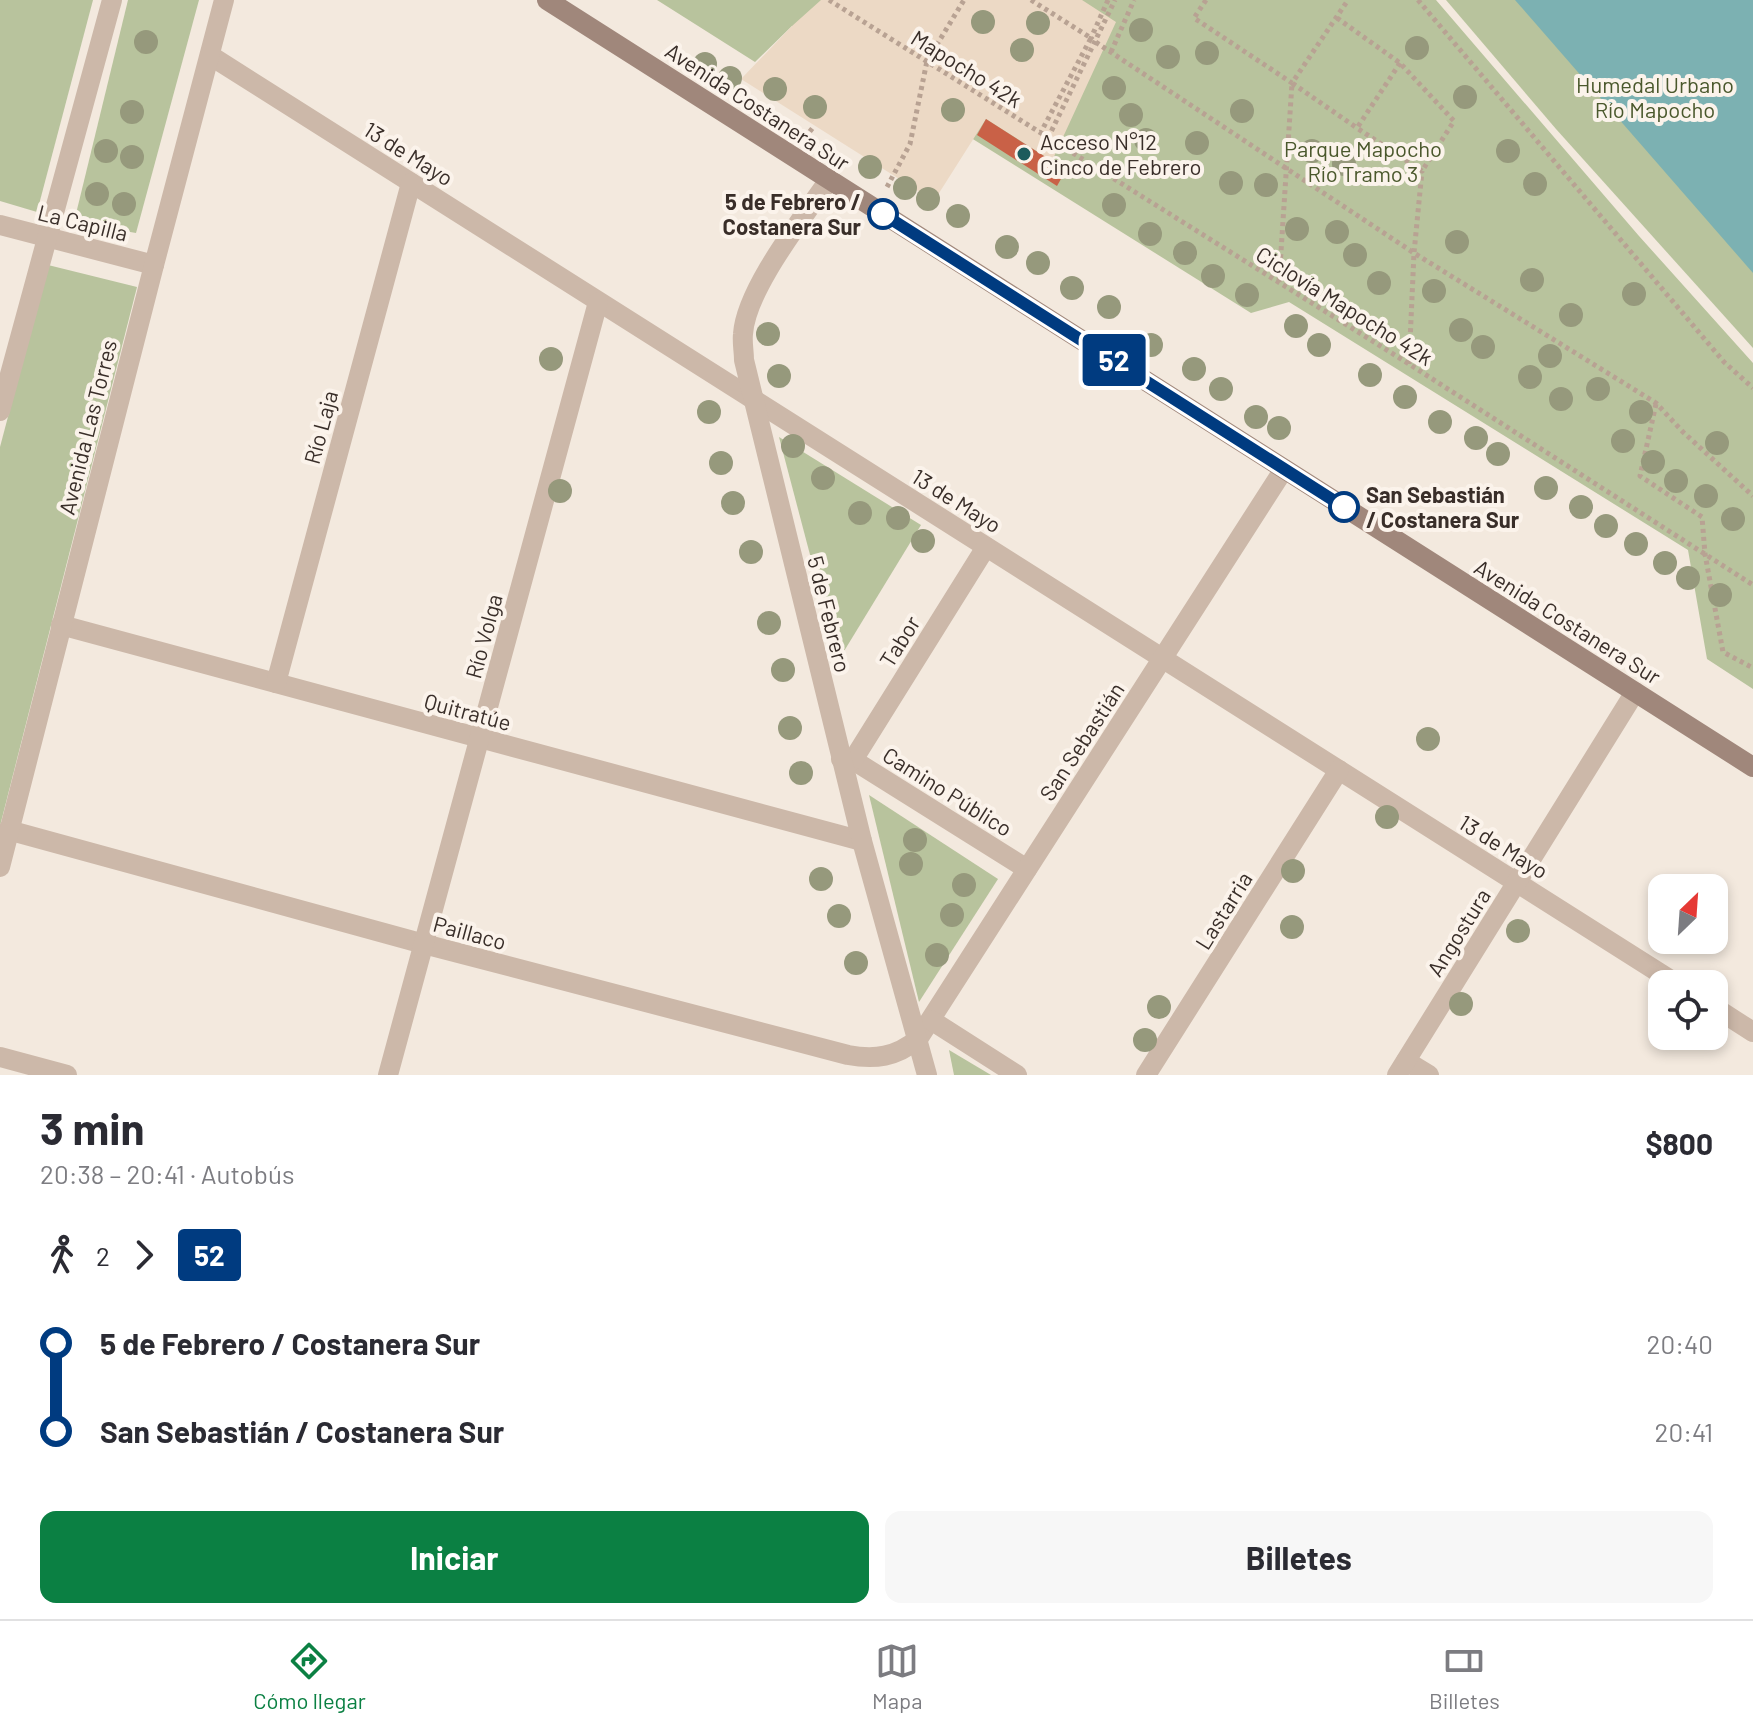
<!DOCTYPE html>
<html lang="es">
<meta charset="utf-8">
<style>
:root{--surface:#fff;--page:#f7f7f7;--text:#2b2b33;--muted:#7c7c81;--line:#e1e1e2;--accent:#0b8043}
body{margin:0;font-family:Barlow,sans-serif;background:var(--page);color:var(--text);height:100vh;display:flex;flex-direction:column;font-size:30px;white-space:nowrap}
*{box-sizing:border-box;margin:0}
p{font-size:26px;color:var(--muted)}
.icon{flex:none;width:44px;height:44px;fill:none;stroke:currentColor;stroke-width:2;stroke-linecap:round;stroke-linejoin:round}
.map{position:relative;height:1075px;overflow:hidden}
.sheet{display:flex;flex-direction:column;background:var(--surface);flex:1}
.sheet>*{flex:none}
.badge{padding:0 16px;border-radius:6px;font-size:28px;line-height:52px}
.needle{width:52px;rotate:25deg}
.tools{position:absolute;left:1648px;top:874px;display:grid;gap:16px}
.tools a{display:grid;place-items:center;width:80px;height:80px;border-radius:16px;background:var(--surface);box-shadow:0 4px 12px #0003;font-size:40px}
.map>.badge{position:absolute;translate:-50% -50%;box-shadow:0 0 0 4px #fff}
.legs{display:flex;align-items:center;gap:12px;height:88px;padding:0 40px;font-size:26px}
.legs p{margin-inline-start:auto}
.headline{display:flex;align-items:center;justify-content:space-between;height:136px;padding:0 40px}
h1{font-size:44px;font-weight:700;line-height:60px}
.button{display:flex;gap:16px;margin-top:auto;padding:16px 40px}
.button a{flex:1;height:92px;border-radius:16px;background:var(--accent);color:#fff;font-size:32px;font-weight:700;line-height:92px;text-align:center}
.button a+a{background:var(--page);color:var(--text)}
ul{padding:0 40px;list-style:none}
li{display:flex;align-items:center;gap:28px;height:88px;font-size:30px}
li i{display:grid;place-items:center;width:12px;height:100%;margin:0 10px;background:currentColor}
li i::after{content:'';width:20px;height:20px;margin:-10px;border:6px solid;border-radius:50%;background:var(--surface)}
li p{margin-inline-start:auto}
li:first-child i{background:linear-gradient(#0000 50%,currentColor 0)}
li:last-child i{background:linear-gradient(currentColor 50%,#0000 0)}
.tab-bar{display:flex;justify-content:space-around;align-items:center;height:112px;border-top:2px solid var(--line);background:var(--surface);font-size:22px;color:var(--muted)}
.tab-bar a{display:grid;justify-items:center;gap:4px}
.tab-bar .current{color:var(--accent)}
.map>svg:first-child{display:block}
.green{fill:#b8c39d}
.plaza{fill:#ecd9c5}
.water{fill:#7cb1b2}
.building{fill:#c96147}
.lines{fill:none;stroke-linecap:round;stroke-linejoin:round}
.path{stroke:#b8a293;stroke-width:5;stroke-dasharray:4 4;stroke-linecap:butt}
.minor{stroke:#ccb8a9;stroke-width:20}
.tertiary{stroke:#ccb8a9;stroke-width:20}
.secondary{stroke:#a0877b;stroke-width:20}
.tree{fill:#96997c}
.line-1-casing{stroke:#fff;stroke-width:18}
.line-1{stroke:#003b80;stroke-width:12}
.poi-dot{fill:#1d5b5c;stroke:#fbf3eb;stroke-width:3}
.stop-1-dot{fill:#fff;stroke:#003b80;stroke-width:4}
.labels{text-anchor:middle;dominant-baseline:central;stroke-width:8;stroke-linejoin:round;paint-order:stroke}
.street-label{font-size:22px;fill:#392e29;stroke:#fbf3eb}
.park-label{font-size:22px;fill:#4a582c;stroke:#fbf3eb}
.poi-label{font-size:22px;fill:#392e29;stroke:#fbf3eb;text-anchor:start}
.stop-label{font-size:22px;font-weight:bold;fill:#392e29;stroke:#fbf3eb;text-anchor:end}
</style>
<div class="map">
<svg width="1753" height="1075" viewBox="0 0 1753 1075">
<rect width="100%" height="100%" fill="#f3e9de"/>
<g class="green">
<path d="M0 0H93L37 212 0 201Z"/>
<path d="M128 0H199L136 233 74 222Z"/>
<path d="M657 0H1436L1639 236 1753 363V689L1707 659 1688 550 1289 302 1251 313 792 26 755 62Z"/>
<path d="M1446 0H1753V348L1556 129Z"/>
<path d="M48 265 137 287 0 826V447Z"/>
<path d="M779 437 921 525 838 661Z"/>
<path d="M869 795 998 879 919 1002Z"/>
<path d="M949 1050 991 1075H954Z"/>
</g>
<path class="plaza" d="M821 0H1082L1116 22 1052 161 986 119 934 201 741 79 792 26Z"/>
<path class="water" d="M1515 0H1753V273Z"/>
<path class="building" d="M986 119 1066 170 1057 186 977 135Z"/>
<g class="lines">
<g class="path">
<path d="M829 0 1409 364 1753 585"/>
<path d="M1031 0 1091 38 1041 132"/>
<path d="M1108 0 1091 38 1094 41 1414 253 1656 403 1683 432 1753 496"/>
<path d="M1206 0 1194 18 1292 83 1348 0"/>
<path d="M1418 0 1724 362 1753 388"/>
<path d="M1337 18 1400 63 1454 121 1422 171 1357 128 1400 63"/>
<path d="M1111 52 1134 0"/>
<path d="M805 138 814 126"/>
<path d="M1048 138 1115 0"/>
<path d="M887 187 910 144 927 61 964 0"/>
<path d="M1279 282 1292 83 1357 128"/>
<path d="M1409 364 1414 253 1422 171"/>
<path d="M1656 404 1640 476 1702 517 1705 554 1723 652 1753 668"/>
</g>
<g class="minor">
<path d="M211 56 1677 984"/>
<path d="M0 225 154 265"/>
<path d="M0 411 112 0"/>
<path d="M61 625 862 841"/>
<path d="M276 683 411 183"/>
<path d="M841 759 853 760 1027 869"/>
<path d="M853 760 986 547"/>
<path d="M8 830 424 944 848 1055C875 1060 896 1057 918 1039L1284 469"/>
<path d="M0 867 154 265 224 0"/>
<path d="M1714 1007 1753 1032"/>
<path d="M931 1020 1017 1075"/>
<path d="M0 1057 67 1075"/>
<path d="M1406 1061 1429 1075"/>
<path d="M388 1075 598 302"/>
<path d="M1146 1075 1339 770"/>
<path d="M1397 1075 1635 692"/>
</g>
<path class="tertiary" d="M829 180C803 218 746 289 743 334 742 343 744 351 744 360L862 841 927 1075"/>
<path class="secondary" d="M547 0 1753 767"/>
</g>
<g class="tree">
<circle cx="983" cy="22" r="12"/>
<circle cx="1038" cy="23" r="12"/>
<circle cx="1141" cy="30" r="12"/>
<circle cx="146" cy="42" r="12"/>
<circle cx="1417" cy="48" r="12"/>
<circle cx="1022" cy="50" r="12"/>
<circle cx="1207" cy="53" r="12"/>
<circle cx="1168" cy="57" r="12"/>
<circle cx="705" cy="64" r="12"/>
<circle cx="730" cy="78" r="12"/>
<circle cx="1114" cy="88" r="12"/>
<circle cx="775" cy="89" r="12"/>
<circle cx="1465" cy="97" r="12"/>
<circle cx="815" cy="107" r="12"/>
<circle cx="953" cy="110" r="12"/>
<circle cx="1242" cy="111" r="12"/>
<circle cx="132" cy="112" r="12"/>
<circle cx="1131" cy="115" r="12"/>
<circle cx="1146" cy="140" r="12"/>
<circle cx="1197" cy="143" r="12"/>
<circle cx="106" cy="151" r="12"/>
<circle cx="1312" cy="151" r="12"/>
<circle cx="1508" cy="151" r="12"/>
<circle cx="132" cy="157" r="12"/>
<circle cx="1344" cy="164" r="12"/>
<circle cx="870" cy="167" r="12"/>
<circle cx="1231" cy="183" r="12"/>
<circle cx="1535" cy="184" r="12"/>
<circle cx="1266" cy="185" r="12"/>
<circle cx="905" cy="188" r="12"/>
<circle cx="97" cy="194" r="12"/>
<circle cx="928" cy="199" r="12"/>
<circle cx="124" cy="204" r="12"/>
<circle cx="1114" cy="205" r="12"/>
<circle cx="958" cy="216" r="12"/>
<circle cx="1297" cy="229" r="12"/>
<circle cx="1337" cy="232" r="12"/>
<circle cx="1150" cy="234" r="12"/>
<circle cx="1457" cy="242" r="12"/>
<circle cx="1007" cy="247" r="12"/>
<circle cx="1185" cy="253" r="12"/>
<circle cx="1355" cy="255" r="12"/>
<circle cx="1038" cy="263" r="12"/>
<circle cx="1213" cy="276" r="12"/>
<circle cx="1532" cy="280" r="12"/>
<circle cx="1379" cy="283" r="12"/>
<circle cx="1072" cy="288" r="12"/>
<circle cx="1434" cy="291" r="12"/>
<circle cx="1634" cy="294" r="12"/>
<circle cx="1247" cy="295" r="12"/>
<circle cx="1109" cy="307" r="12"/>
<circle cx="1571" cy="315" r="12"/>
<circle cx="1296" cy="326" r="12"/>
<circle cx="1461" cy="330" r="12"/>
<circle cx="768" cy="334" r="12"/>
<circle cx="1151" cy="345" r="12"/>
<circle cx="1319" cy="345" r="12"/>
<circle cx="1483" cy="347" r="12"/>
<circle cx="1550" cy="356" r="12"/>
<circle cx="551" cy="359" r="12"/>
<circle cx="1194" cy="369" r="12"/>
<circle cx="1370" cy="375" r="12"/>
<circle cx="779" cy="376" r="12"/>
<circle cx="1530" cy="377" r="12"/>
<circle cx="1221" cy="389" r="12"/>
<circle cx="1598" cy="389" r="12"/>
<circle cx="1405" cy="397" r="12"/>
<circle cx="1561" cy="399" r="12"/>
<circle cx="709" cy="412" r="12"/>
<circle cx="1641" cy="412" r="12"/>
<circle cx="1256" cy="417" r="12"/>
<circle cx="1440" cy="422" r="12"/>
<circle cx="1279" cy="428" r="12"/>
<circle cx="1476" cy="438" r="12"/>
<circle cx="1623" cy="441" r="12"/>
<circle cx="1717" cy="443" r="12"/>
<circle cx="793" cy="446" r="12"/>
<circle cx="1498" cy="454" r="12"/>
<circle cx="1653" cy="462" r="12"/>
<circle cx="721" cy="463" r="12"/>
<circle cx="823" cy="478" r="12"/>
<circle cx="1676" cy="481" r="12"/>
<circle cx="1546" cy="488" r="12"/>
<circle cx="560" cy="491" r="12"/>
<circle cx="1706" cy="496" r="12"/>
<circle cx="733" cy="503" r="12"/>
<circle cx="1581" cy="507" r="12"/>
<circle cx="860" cy="513" r="12"/>
<circle cx="898" cy="518" r="12"/>
<circle cx="1733" cy="519" r="12"/>
<circle cx="1606" cy="526" r="12"/>
<circle cx="923" cy="541" r="12"/>
<circle cx="1636" cy="544" r="12"/>
<circle cx="751" cy="552" r="12"/>
<circle cx="1665" cy="563" r="12"/>
<circle cx="1688" cy="578" r="12"/>
<circle cx="1720" cy="595" r="12"/>
<circle cx="769" cy="623" r="12"/>
<circle cx="783" cy="670" r="12"/>
<circle cx="790" cy="728" r="12"/>
<circle cx="1428" cy="739" r="12"/>
<circle cx="801" cy="773" r="12"/>
<circle cx="1387" cy="817" r="12"/>
<circle cx="915" cy="840" r="12"/>
<circle cx="911" cy="864" r="12"/>
<circle cx="1293" cy="871" r="12"/>
<circle cx="821" cy="879" r="12"/>
<circle cx="964" cy="885" r="12"/>
<circle cx="952" cy="915" r="12"/>
<circle cx="839" cy="916" r="12"/>
<circle cx="1292" cy="927" r="12"/>
<circle cx="1518" cy="931" r="12"/>
<circle cx="937" cy="955" r="12"/>
<circle cx="856" cy="963" r="12"/>
<circle cx="1461" cy="1004" r="12"/>
<circle cx="1159" cy="1007" r="12"/>
<circle cx="1145" cy="1040" r="12"/>
</g>
<g class="lines">
<g class="line-1-casing">
<path id="line-1" d="M883 214 1344 507"/>
</g>
<use href="#line-1" class="line-1"/>
</g>
<circle class="poi-dot" cx="1024" cy="154" r="8"/>
<g class="stop-1-dot">
<circle cx="883" cy="214" r="14"/>
<circle cx="1344" cy="507" r="14"/>
</g>
<g class="labels">
<g class="street-label">
<text transform="translate(967 68) rotate(32)">Mapocho 42k</text>
<text transform="translate(758 106) rotate(33)">Avenida Costanera Sur</text>
<text transform="translate(409 153) rotate(32)">13 de Mayo</text>
<text transform="translate(83 222) rotate(14)">La Capilla</text>
<text transform="translate(1345 305) rotate(32)">Ciclovía Mapocho 42k</text>
<text transform="translate(87 427) rotate(-76)">Avenida Las Torres</text>
<text transform="translate(320 427) rotate(-75)">Río Laja</text>
<text transform="translate(957 500) rotate(32)">13 de Mayo</text>
<text transform="translate(830 614) rotate(76)">5 de Febrero</text>
<text transform="translate(1568 621) rotate(32)">Avenida Costanera Sur</text>
<text transform="translate(483 636) rotate(-75)">Río Volga</text>
<text transform="translate(899 641) rotate(-58)">Tabor</text>
<text transform="translate(468 711) rotate(15)">Quitratúe</text>
<text transform="translate(1081 741) rotate(-57)">San Sebastián</text>
<text transform="translate(948 791) rotate(32)">Camino Público</text>
<text transform="translate(1504 846) rotate(32)">13 de Mayo</text>
<text transform="translate(1223 910) rotate(-58)">Lastarria</text>
<text transform="translate(470 932) rotate(15)">Paillaco</text>
<text transform="translate(1458 932) rotate(-58)">Angostura</text>
</g>
<g class="park-label">
<text x="1655" y="84">Humedal Urbano<tspan x="1655" dy="25">Río Mapocho</tspan></text>
<text x="1363" y="148">Parque Mapocho<tspan x="1363" dy="25">Río Tramo 3</tspan></text>
</g>
<g class="poi-label">
<text x="1040" y="141">Acceso N°12<tspan x="1040" dy="25">Cinco de Febrero</tspan></text>
</g>
<g class="stop-label">
<text x="861" y="201">5 de Febrero /<tspan x="861" dy="25">Costanera Sur</tspan></text>
<text x="1366" y="494" text-anchor="start">San Sebastián<tspan x="1366" dy="25">/ Costanera Sur</tspan></text>
</g>
</g>
</svg>
<div class="tools">
<a><svg class="needle" viewBox="-14 -14 28 28"><path d="M0-13l5 13h-10z" fill="#e53935"/><path d="M0 13l5-13h-10z" fill="#7c7c81"/></svg></a>
<a><svg class="icon" aria-label="locate" viewBox="0 0 24 24"><circle cx="12" cy="12" r="6"/><path d="M12 2v4M12 18v4M2 12h4M18 12h4"/></svg></a>
</div>
<b class="badge" style="left:1114px;top:360px;background:#003b80;color:#fff">52</b>
</div>
<section class="sheet">
<div class="headline"><div><h1>3 min</h1><p>20:38 – 20:41 · Autobús</p></div><b>$800</b></div>
<div class="legs"><svg class="icon" aria-label="walk" viewBox="0 0 24 24"><circle cx="13" cy="4" r="2"/><path d="M13 8l-2 6 4 7M11 14l-3 7M7 12l3-4h3l4 4"/></svg>2<svg class="icon" aria-label="forward" viewBox="0 0 24 24"><path d="M9 5l7 7-7 7"/></svg><b class="badge" style="background:#003b80;color:#fff">52</b></div>
<ul>
<li><i style="color:#003b80"></i><b>5 de Febrero / Costanera Sur</b><p>20:40</p></li>
<li><i style="color:#003b80"></i><b>San Sebastián / Costanera Sur</b><p>20:41</p></li>
</ul>
<div class="button"><a>Iniciar</a><a>Billetes</a></div>
</section>
<nav class="tab-bar">
<a class="current"><svg class="icon" aria-label="directions" viewBox="0 0 24 24"><path d="M12 3l9 9-9 9-9-9zM9 14v-3h6M13 9l2 2-2 2"/></svg>Cómo llegar</a>
<a><svg class="icon" aria-label="map" viewBox="0 0 24 24"><path d="M3 6l6-2 6 2 6-2v14l-6 2-6-2-6 2zM9 4v14M15 6v14"/></svg>Mapa</a>
<a><svg class="icon" aria-label="tickets" viewBox="0 0 24 24"><path d="M3 7h18v10H3zM15 7v10"/></svg>Billetes</a>
</nav>
